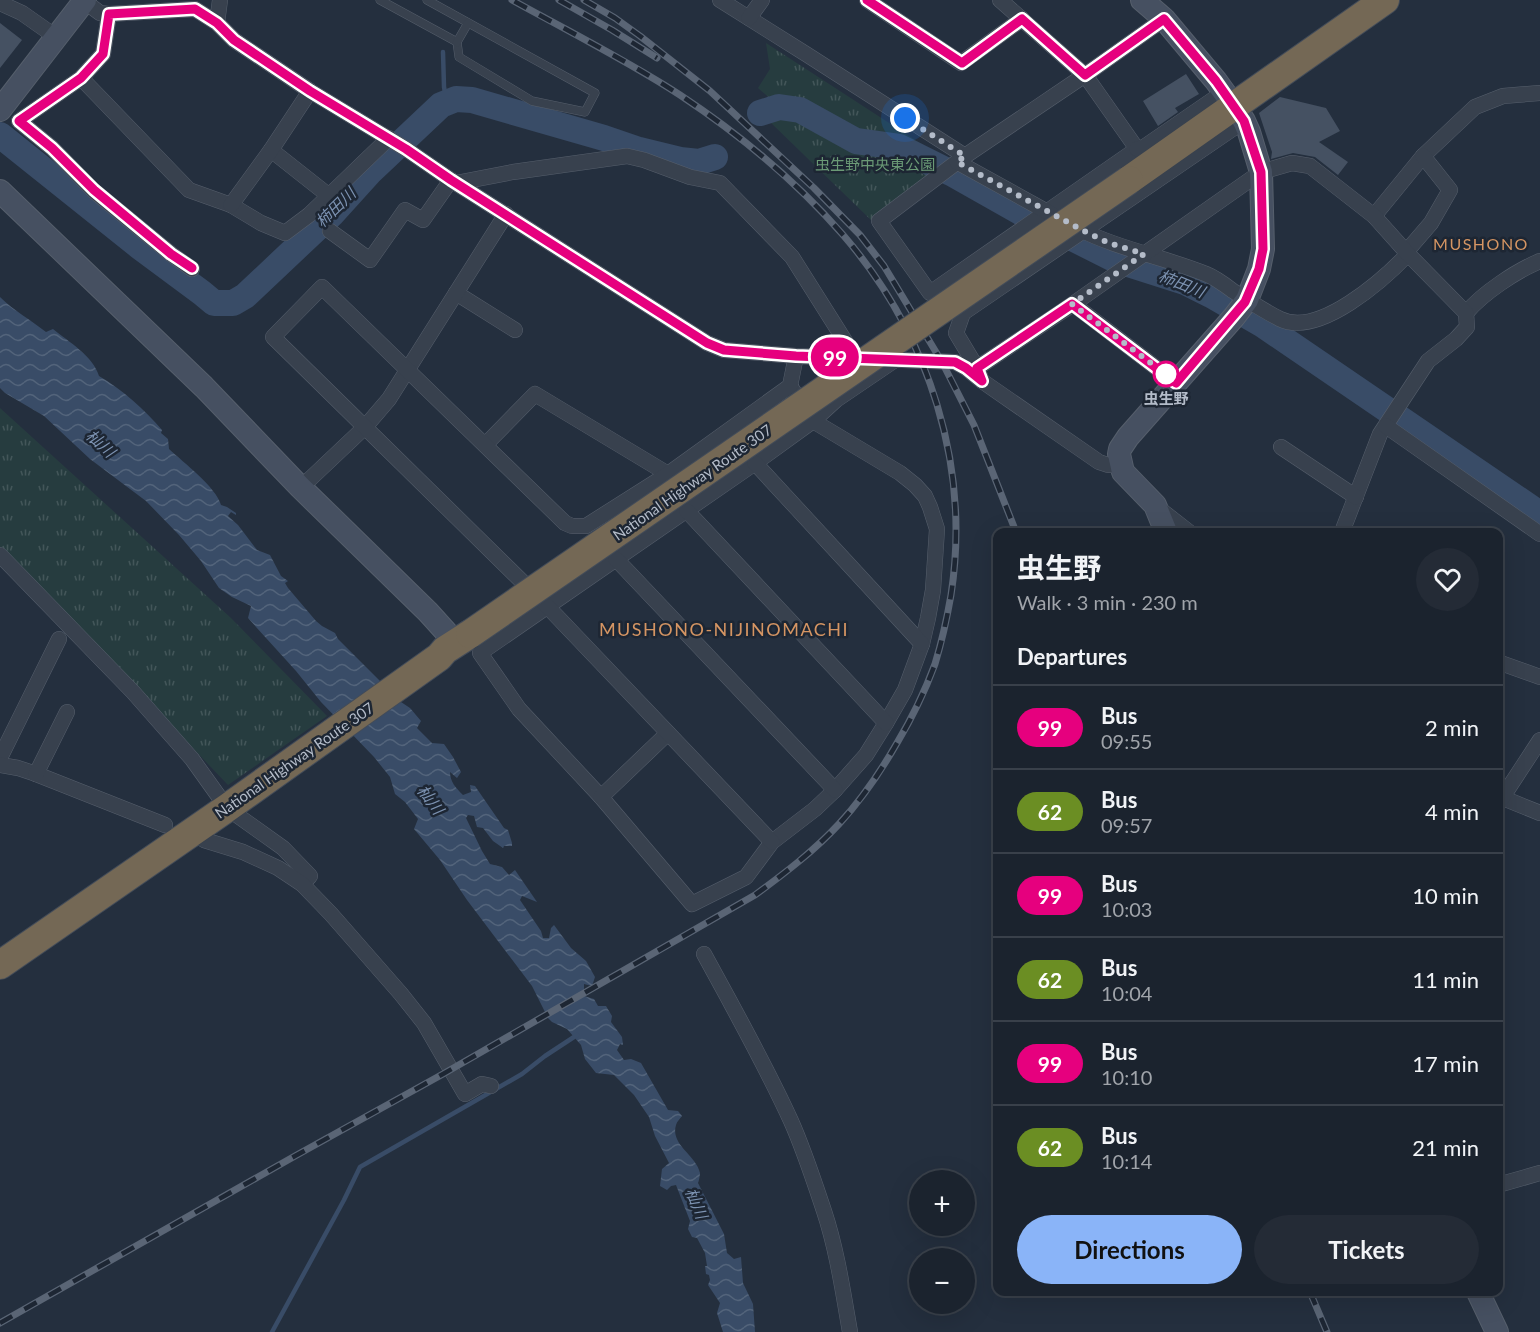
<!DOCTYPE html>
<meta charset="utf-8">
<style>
:root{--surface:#1b232e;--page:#242b36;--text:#f1f3f6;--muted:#a0a4aa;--line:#39404a;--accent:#8ab4f8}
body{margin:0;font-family:Lato,"Noto Sans JP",sans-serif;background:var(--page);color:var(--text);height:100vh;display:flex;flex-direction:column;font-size:22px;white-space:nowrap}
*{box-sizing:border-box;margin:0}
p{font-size:20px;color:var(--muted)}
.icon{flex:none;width:33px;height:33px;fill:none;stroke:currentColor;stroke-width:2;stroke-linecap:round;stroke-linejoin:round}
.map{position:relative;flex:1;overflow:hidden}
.panel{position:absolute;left:993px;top:528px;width:510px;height:768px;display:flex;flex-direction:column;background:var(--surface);border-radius:12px;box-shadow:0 6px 24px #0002,0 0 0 2px var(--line)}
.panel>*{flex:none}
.badge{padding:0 12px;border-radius:20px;font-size:21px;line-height:39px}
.fabs{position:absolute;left:909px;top:1170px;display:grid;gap:12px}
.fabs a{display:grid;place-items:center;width:66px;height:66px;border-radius:50%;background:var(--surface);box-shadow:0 6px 24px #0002,0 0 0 2px var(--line);font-size:30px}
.you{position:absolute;width:30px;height:30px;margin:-15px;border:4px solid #fff;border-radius:50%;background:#1a73e8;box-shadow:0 0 0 9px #1a73e833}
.map>.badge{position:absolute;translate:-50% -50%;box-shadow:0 0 0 3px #fff}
h2{padding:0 24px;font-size:22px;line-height:54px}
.round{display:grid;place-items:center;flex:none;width:63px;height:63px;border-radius:32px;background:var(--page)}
.head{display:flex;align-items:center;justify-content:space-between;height:102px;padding:0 24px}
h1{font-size:28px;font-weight:700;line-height:45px}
.cta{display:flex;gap:12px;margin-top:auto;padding:12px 24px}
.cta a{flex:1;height:69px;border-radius:36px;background:var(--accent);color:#111;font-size:24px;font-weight:700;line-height:69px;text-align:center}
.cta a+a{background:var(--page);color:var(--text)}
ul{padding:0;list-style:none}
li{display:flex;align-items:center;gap:18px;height:84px;padding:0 24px;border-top:2px solid var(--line)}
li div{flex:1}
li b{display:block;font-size:22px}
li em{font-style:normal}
li .badge{min-width:66px;font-weight:700;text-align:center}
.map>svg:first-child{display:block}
.grass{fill:url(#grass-tufts)}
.water{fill:url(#water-waves)}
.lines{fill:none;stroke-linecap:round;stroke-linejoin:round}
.stream{stroke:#394c67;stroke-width:4.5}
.river{stroke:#394c67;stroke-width:26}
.building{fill:#455162}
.lane-casing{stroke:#565f6c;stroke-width:9}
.street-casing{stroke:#565f6c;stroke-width:16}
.secondary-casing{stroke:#565f6c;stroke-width:24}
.highway-casing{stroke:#434c59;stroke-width:30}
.lane{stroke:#38414e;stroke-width:8}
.street{stroke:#38414e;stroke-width:15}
.secondary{stroke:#465061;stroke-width:22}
.highway{stroke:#746855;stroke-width:28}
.rail-casing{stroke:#5a6575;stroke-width:7}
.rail{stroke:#1d2633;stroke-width:4.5;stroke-dasharray:14;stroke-linecap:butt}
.highway-bridge-casing{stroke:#434c59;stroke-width:30;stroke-linecap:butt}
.highway-bridge{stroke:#746855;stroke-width:28}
.line-casing{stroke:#fff;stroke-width:14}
.line{stroke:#e6007e;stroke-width:9}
.walk{stroke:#b4bcc9;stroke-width:6;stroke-dasharray:0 10.8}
.stop-dot{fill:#fff;stroke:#e6007e;stroke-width:3}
.labels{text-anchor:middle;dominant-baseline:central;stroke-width:5;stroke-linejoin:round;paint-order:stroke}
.park-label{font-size:15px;fill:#6b9a76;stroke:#1d2633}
.stop-label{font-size:15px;font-weight:bold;fill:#b4bcc9;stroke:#1d2633}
.street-label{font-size:15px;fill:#b4bcc9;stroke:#1d2633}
.water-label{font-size:16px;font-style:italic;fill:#7c92b1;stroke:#1d2633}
.neighbourhood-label{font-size:16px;letter-spacing:1.5px;fill:#d59563;stroke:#1d2633}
.quarter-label{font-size:18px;letter-spacing:1.5px;fill:#d59563;stroke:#1d2633}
</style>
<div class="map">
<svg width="1540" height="1332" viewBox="0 0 1540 1332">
<defs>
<pattern id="grass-tufts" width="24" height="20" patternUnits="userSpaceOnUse" patternTransform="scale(1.5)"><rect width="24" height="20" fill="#263c3f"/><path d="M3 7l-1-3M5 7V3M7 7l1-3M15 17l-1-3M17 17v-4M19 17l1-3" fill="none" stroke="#435659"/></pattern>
<pattern id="water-waves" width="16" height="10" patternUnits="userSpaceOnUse" patternTransform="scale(1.5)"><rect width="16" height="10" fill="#394c67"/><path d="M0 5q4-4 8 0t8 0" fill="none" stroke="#53647b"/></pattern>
</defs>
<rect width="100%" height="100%" fill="#242f3e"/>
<g class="grass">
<path d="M766 43 946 160 872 221 767 119 772 100 758 88 770 69Z"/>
<path d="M0 408 231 618 327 716 228 785 44 592 0 548Z"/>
</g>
<path class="water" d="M0 297C14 311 31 320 46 332L53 329C69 342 93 356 99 376 123 390 144 409 162 430L161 433 168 439 169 449C184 463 216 487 221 505L227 507 236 513V515L231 512 228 516 238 525 257 550 270 555 281 576 288 581 285 583 288 588 316 621 322 626 335 633 338 639 401 702 410 708 421 721 417 728 432 743 444 744 453 757 461 772 457 778 450 772C450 782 456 788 463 795L471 792 470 785 475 786 504 828 508 830 512 843V846H504L503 848 493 841 483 828 477 827 474 816 468 815 466 818 482 851 490 864 502 867 509 875 515 870 537 902 522 896 520 900 541 931 543 938H549L551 928 554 925 571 948 586 961 595 977 592 986 584 984V996L594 999 598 1006H606L612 1016 611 1022 622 1037 623 1045 620 1044 617 1050 624 1060 631 1059 641 1063 668 1110 678 1111 682 1116C680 1119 677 1121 676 1125 670 1145 696 1155 700 1173 700 1175 699 1181 698 1183L724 1234 727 1253 734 1259 741 1257 743 1283 753 1304 755 1332H723L717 1313 720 1303 708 1285 710 1280 709 1275 706 1274 705 1266H707L705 1253 697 1238 692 1237 688 1229 690 1221 676 1185 671 1186 667 1190 660 1186 662 1169 669 1163 655 1136 649 1117 634 1095 614 1075 596 1073 585 1059 581 1045 567 1029 552 1022 548 1018 532 986 467 900 440 860 414 829 418 819 405 802 395 794 390 777 374 757 321 702 296 671 248 618 251 606 232 597 219 588 201 561 179 535 146 501 90 459 44 416 5 393 0 388Z"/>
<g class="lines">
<g class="stream">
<path d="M443 52 444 87 447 103"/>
<path d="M272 1332 344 1200 360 1167 522 1074 545 1056 577 1035"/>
</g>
<g class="river">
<path d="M760 113 779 107 800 110 856 141 899 147 951 173 1020 212 1116 260 1185 282 1211 295 1263 325 1540 514"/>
<path d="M0 135 140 247 202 293 214 303H233L245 296 332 214 370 172 441 105 456 99 472 100 604 138 639 150 680 160 699 162 715 157"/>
</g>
</g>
<g class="building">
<path d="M0 23 22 40 0 68Z"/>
<path d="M1186 74 1199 94 1175 108 1178 112 1158 126 1143 101Z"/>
<path d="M1280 97 1326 108 1340 131 1319 142 1348 162 1338 175 1315 157 1293 153 1271 159 1272 152 1259 113Z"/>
</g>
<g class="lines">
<g class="lane-casing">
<g id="lane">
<path d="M380 0 457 42 459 57 532 101 585 112 595 93 427 0"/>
<path d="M457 42 468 23"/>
</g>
</g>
<g class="street-casing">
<g id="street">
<path d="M720 0 806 54 965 156"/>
<path d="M867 0 961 63 1022 19"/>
<path d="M1000 0 1085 75 1137 149 930 293 879 221 965 156 1085 75 1164 19"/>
<path d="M84 1 100 13 109 14 195 9 217 23 234 40 310 91 406 149 451 180 707 343 724 350 796 356 955 362 966 368 982 381"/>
<path d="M0 3 22 13 56 37"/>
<path d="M109 14 103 54 81 78 19 121 52 148 94 191 171 254 192 269"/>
<path d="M749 18 762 0"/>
<path d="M217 23 220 0"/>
<path d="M81 78 189 190 231 205 261 223 285 233 309 215 389 138"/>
<path d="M1137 149 1144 147 1224 92"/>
<path d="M271 150 328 195"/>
<path d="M957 162 1053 215"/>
<path d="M456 183 513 172 627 156 644 160 690 177 720 183 792 257 850 349 857 359"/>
<path d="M231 205 271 150 310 91"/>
<path d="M1374 216 1423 156 1475 107 1503 96 1540 93"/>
<path d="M1077 228C1118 249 1164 257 1206 274 1216 278 1225 285 1233 291 1249 301 1264 311 1280 319 1319 338 1384 279 1408 254"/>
<path d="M330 231 370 260 405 210 423 220 451 180"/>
<path d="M1406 252 1431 223 1450 190 1423 156"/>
<path d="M456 293 515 330"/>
<path d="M1073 304 1176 383"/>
<path d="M1466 313C1483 293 1516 271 1540 261"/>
<path d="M977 368 1073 304 1261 172 1292 163 1310 166 1374 216 1408 254 1466 313 1467 327 1456 339 1428 361 1380 434 1342 532"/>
<path d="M790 386 813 421 900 473 915 485 925 496 930 507 937 529 933 590 928 618 922 644 905 690 886 723 866 755 835 790 815 809 772 842 746 877 692 904 601 797 519 709 480 653 755 463 813 421 836 400 895 360"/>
<path d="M1386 426 1540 534"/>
<path d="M485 445 535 394 668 474"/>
<path d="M1281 447 1356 497"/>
<path d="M755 463 922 644"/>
<path d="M1120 465H1108L1099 462 982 381 977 368 956 333 963 313 1244 121"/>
<path d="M300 487 310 479 365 427 389 399 506 214"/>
<path d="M1157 507 1189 532"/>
<path d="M687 511 886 723"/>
<path d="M0 555 133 692 192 759 227 808 283 848 310 876 302 884"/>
<path d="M616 559 835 790"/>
<path d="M1498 662 1540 677"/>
<path d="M0 758 59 639"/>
<path d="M0 765 18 768 36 774 165 825"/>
<path d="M36 774 67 712"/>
<path d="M1498 796 1540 813"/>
<path d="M601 797 668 733"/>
<path d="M1502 798 1540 740"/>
<path d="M204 840 243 852 278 868 302 884 331 914 401 994 424 1023 465 1094 482 1084 491 1086"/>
<path d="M772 842 547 606 273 337 322 287 565 523 572 526H586L668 474 790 386 796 356"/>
<path d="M704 954C734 1009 765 1064 791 1121 804 1150 814 1181 824 1211 837 1250 843 1292 850 1332"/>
<path d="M1498 1185 1540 1173"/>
</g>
</g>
<g class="secondary-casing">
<g id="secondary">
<path d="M1142 0 1164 19 1216 81 1234 106 1244 121 1249 132 1261 172 1263 249 1259 269 1247 300 1234 317 1128 437 1120 449 1119 454 1123 472 1155 505 1166 532"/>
<path d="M0 110 85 0"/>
<path d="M0 191 204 387 300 487 428 612 456 643"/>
<path d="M1478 1292 1497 1332"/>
</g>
</g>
<g class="highway-casing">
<g id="highway">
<path d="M1129 180 1385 0"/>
<path d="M0 965 227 808 439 657 445 650 470 634"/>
</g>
</g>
<use href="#lane" class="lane"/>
<use href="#street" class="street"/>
<use href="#secondary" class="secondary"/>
<use href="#highway" class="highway"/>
<g class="rail-casing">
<g id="rail">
<path d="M559 0 612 30 657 58"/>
<path d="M584 0 615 18 640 36 710 91 814 188 860 235 884 266 942 362 974 425 1016 532"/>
<path d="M1310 1292 1327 1332"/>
<path d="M0 1323 295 1156 443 1074 755 895C785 873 814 851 839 824 862 799 881 771 897 743 912 718 925 691 935 664 942 641 947 618 951 595 971 466 929 335 844 236 798 183 739 134 680 95 626 60 568 31 512 0"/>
</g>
</g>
<use href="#rail" class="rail"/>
<g class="highway-bridge-casing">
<path id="highway-bridge" d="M470 634 1129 180"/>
</g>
<use href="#highway-bridge" class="highway-bridge"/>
</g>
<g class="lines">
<g class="line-casing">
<path id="line" d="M192 268 171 254 94 190 52 148 19 121 81 78 103 54 109 14 195 9 217 23 234 40 310 91 406 149 451 180 707 343 724 350 796 356 955 362 966 368 982 381 977 368 1072 304 1176 383 1245 302 1259 269 1263 249 1261 172 1244 121 1216 81 1164 19 1085 75 1022 19 962 63 867 0"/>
</g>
<use href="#line" class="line"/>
<path class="walk" d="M905 118 965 156 957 162 1084 231 1109 243 1144 254 1072 304 1171 378 1166 374"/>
</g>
<circle class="stop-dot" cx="1166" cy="374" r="12"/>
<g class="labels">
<g class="park-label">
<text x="875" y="164">虫生野中央東公園</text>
</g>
<g class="stop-label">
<text x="1166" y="398">虫生野</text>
</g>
<g class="street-label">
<text transform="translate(692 482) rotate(-35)">National Highway Route 307</text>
<text transform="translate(294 760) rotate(-35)">National Highway Route 307</text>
</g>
<g class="water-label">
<text transform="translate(335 207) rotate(-44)">柿田川</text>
<text transform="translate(1182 283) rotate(22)">柿田川</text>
<text transform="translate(101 443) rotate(42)">杣川</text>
<text transform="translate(431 799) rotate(53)">杣川</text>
<text transform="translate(697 1203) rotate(67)">杣川</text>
</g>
<g class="neighbourhood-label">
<text x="1481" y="243">MUSHONO</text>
</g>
<g class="quarter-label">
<text x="724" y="629">MUSHONO-NIJINOMACHI</text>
</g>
</g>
</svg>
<div class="fabs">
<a>+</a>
<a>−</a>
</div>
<div class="you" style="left:905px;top:118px"></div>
<b class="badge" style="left:835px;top:357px;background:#e6007e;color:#fff">99</b>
<section class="panel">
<div class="head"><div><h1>虫生野</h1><p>Walk · 3 min · 230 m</p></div><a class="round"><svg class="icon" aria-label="heart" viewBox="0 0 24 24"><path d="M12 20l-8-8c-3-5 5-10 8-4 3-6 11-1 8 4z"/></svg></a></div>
<h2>Departures</h2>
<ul>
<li><span class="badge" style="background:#e6007e;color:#fff">99</span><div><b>Bus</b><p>09:55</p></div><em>2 min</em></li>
<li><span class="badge" style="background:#6b8e23;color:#fff">62</span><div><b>Bus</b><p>09:57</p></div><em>4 min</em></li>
<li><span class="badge" style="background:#e6007e;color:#fff">99</span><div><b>Bus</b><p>10:03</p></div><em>10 min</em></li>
<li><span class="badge" style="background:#6b8e23;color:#fff">62</span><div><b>Bus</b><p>10:04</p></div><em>11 min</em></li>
<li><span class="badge" style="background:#e6007e;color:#fff">99</span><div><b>Bus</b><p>10:10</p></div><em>17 min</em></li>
<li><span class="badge" style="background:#6b8e23;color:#fff">62</span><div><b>Bus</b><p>10:14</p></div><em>21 min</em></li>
</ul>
<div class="cta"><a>Directions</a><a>Tickets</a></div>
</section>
</div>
